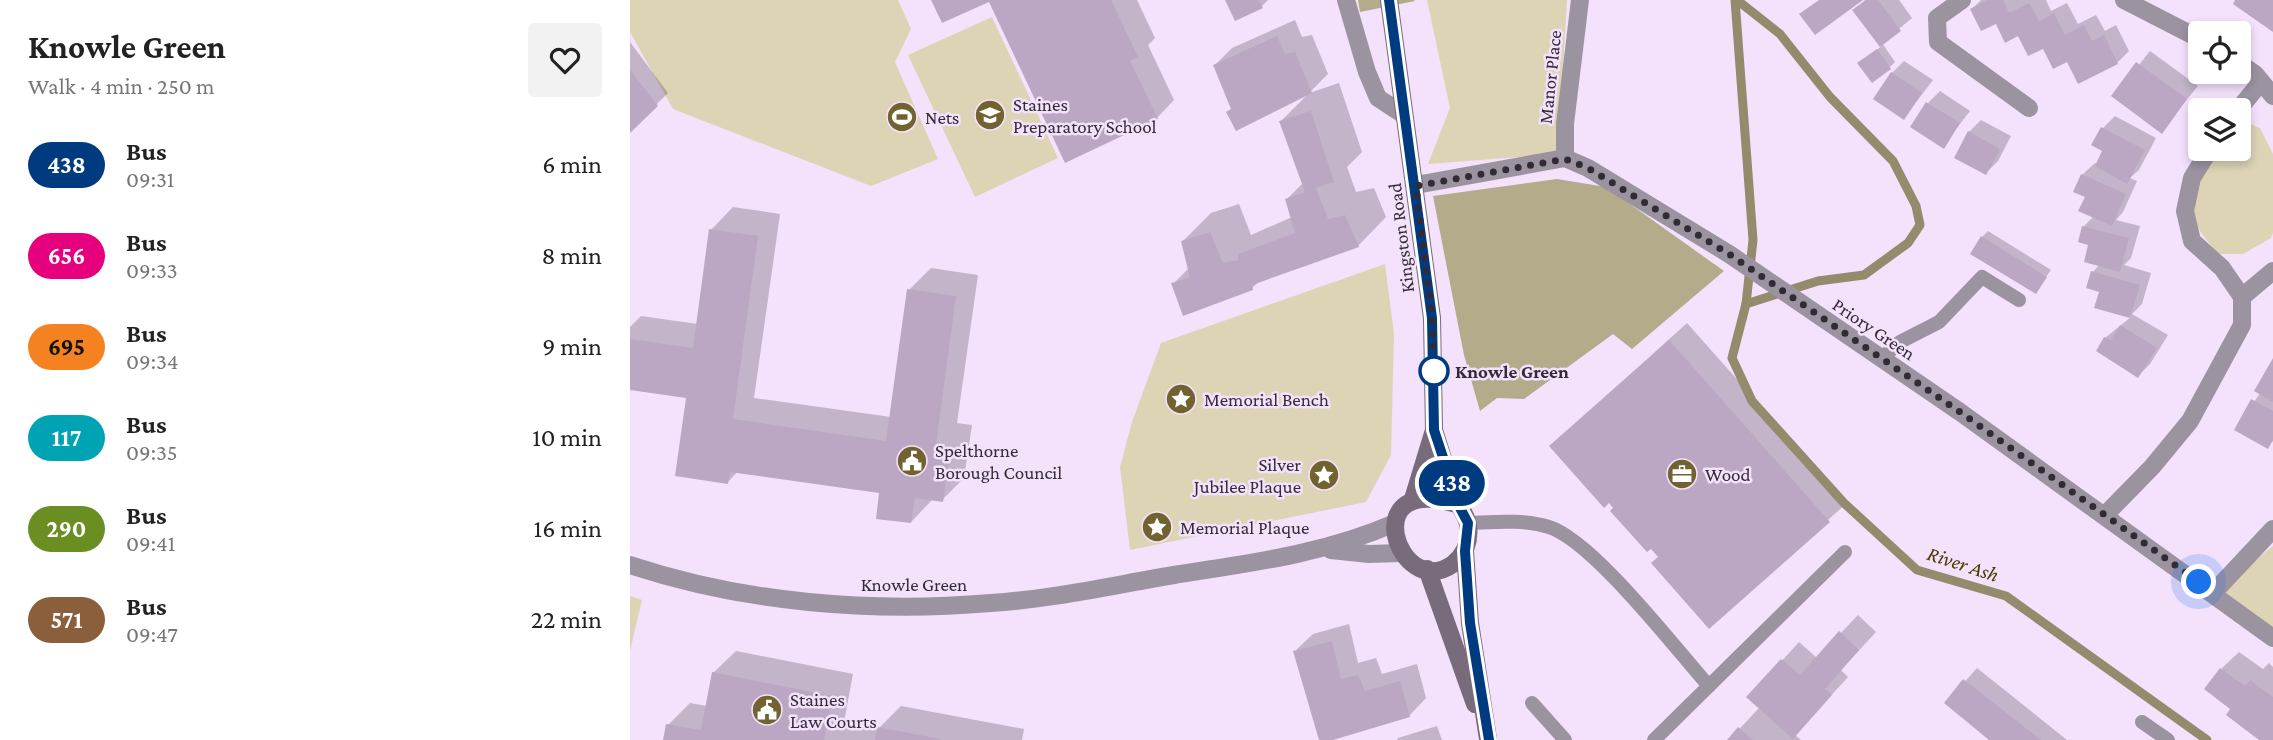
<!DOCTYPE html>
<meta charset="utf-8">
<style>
:root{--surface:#fff;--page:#f2f2f2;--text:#222;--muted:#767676}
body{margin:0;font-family:"Crimson Pro",serif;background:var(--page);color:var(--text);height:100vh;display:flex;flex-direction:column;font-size:26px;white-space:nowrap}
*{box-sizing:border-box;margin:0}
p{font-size:23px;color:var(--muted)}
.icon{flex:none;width:38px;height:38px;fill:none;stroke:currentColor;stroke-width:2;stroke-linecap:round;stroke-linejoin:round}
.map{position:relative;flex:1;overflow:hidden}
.sheet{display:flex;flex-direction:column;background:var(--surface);width:630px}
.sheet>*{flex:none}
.badge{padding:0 14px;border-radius:23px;font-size:24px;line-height:46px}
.controls{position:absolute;left:1558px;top:21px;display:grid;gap:14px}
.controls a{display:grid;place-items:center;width:63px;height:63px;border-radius:7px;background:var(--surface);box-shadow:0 4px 10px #0003;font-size:35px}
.you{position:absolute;width:35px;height:35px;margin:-18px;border:5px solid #fff;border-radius:50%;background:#1a73e8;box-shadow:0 0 0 10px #1a73e833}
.map>.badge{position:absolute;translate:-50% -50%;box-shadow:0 0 0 4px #fff}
.round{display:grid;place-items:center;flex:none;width:74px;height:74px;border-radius:7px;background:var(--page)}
.summary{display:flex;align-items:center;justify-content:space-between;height:119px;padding:0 28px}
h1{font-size:33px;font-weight:700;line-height:52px}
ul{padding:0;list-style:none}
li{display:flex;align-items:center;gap:21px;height:91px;padding:0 28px}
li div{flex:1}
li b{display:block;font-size:26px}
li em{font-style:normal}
li .badge{min-width:77px;font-weight:700;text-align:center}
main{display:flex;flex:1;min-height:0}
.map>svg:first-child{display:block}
.green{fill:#ddd4b5}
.forest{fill:#b4ab8a}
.shadow{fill:#0003}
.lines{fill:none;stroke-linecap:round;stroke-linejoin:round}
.stream{stroke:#948b6c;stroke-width:9}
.building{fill:#bba7c3}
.lane{stroke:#9c93a0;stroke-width:14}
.street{stroke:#9c93a0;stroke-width:18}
.secondary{stroke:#776b7c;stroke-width:18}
.line-casing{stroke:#fff;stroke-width:16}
.line{stroke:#003b80;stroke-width:10}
.walk{stroke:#322b35;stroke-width:7;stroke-dasharray:0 12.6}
.stop-dot{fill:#fff;stroke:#003b80;stroke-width:3.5}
.labels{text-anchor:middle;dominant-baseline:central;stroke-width:5;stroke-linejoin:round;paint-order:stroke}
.street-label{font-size:19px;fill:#322b35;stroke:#f4e1fc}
.poi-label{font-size:19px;fill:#322b35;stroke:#f4e1fc;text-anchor:start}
.stop-label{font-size:19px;font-weight:bold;fill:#322b35;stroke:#f4e1fc;text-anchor:start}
.water-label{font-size:21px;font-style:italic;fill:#4b3c00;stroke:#f4e1fc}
</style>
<main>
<section class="sheet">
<div class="summary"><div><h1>Knowle Green</h1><p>Walk · 4 min · 250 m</p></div><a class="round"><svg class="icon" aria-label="heart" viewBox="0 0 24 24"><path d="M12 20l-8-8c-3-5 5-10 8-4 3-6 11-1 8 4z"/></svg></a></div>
<ul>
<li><span class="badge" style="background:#003b80;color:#fff">438</span><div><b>Bus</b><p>09:31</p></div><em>6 min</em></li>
<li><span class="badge" style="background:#e6007e;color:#fff">656</span><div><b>Bus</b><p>09:33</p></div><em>8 min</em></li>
<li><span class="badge" style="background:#f58220;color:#111">695</span><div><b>Bus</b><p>09:34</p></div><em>9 min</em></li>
<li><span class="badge" style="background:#00a3b4;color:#fff">117</span><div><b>Bus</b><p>09:35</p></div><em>10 min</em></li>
<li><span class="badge" style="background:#6b8e23;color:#fff">290</span><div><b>Bus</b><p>09:41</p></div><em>16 min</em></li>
<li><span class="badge" style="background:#8b5e3c;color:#fff">571</span><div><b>Bus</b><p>09:47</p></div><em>22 min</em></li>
</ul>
</section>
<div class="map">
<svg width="1643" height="740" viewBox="0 0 1643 740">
<rect width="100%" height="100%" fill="#f4e1fc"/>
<g class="green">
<path d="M0 0H268L281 29 265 62 308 159 241 186 43 109 0 32Z"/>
<path d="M797 0H937L928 154 798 164 820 108Z"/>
<path d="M362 17 428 158 345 197 278 55Z"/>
<path d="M1618 123 1630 128 1643 154V233L1641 238 1613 254H1590C1549 216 1557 187 1593 149H1608V133Z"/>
<path d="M755 264 764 334 761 455 736 502 500 550 490 467 502 422 531 343Z"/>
<path d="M1643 546V635L1583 593Z"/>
<path d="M0 596 12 600 0 651Z"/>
</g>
<g class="forest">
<path d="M728 0H784L785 1 730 12Z"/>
<path d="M927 179 976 187 1094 271 1002 349 983 334 894 399 867 398 850 411 834 355 803 196Z"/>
</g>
<g class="shadow">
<path d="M360 0H507L525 38 518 45 544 100 527 118Z"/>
<path d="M597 0H638L632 6Z"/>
<path d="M1235 0H1269L1282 18 1252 43 1265 62 1260 67 1235 58 1252 46 1225 11Z"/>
<path d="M1351 0H1416L1421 11 1437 3 1448 24 1466 15 1475 31 1486 25 1499 51 1487 63 1438 60 1342 9Z"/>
<path d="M665 20 672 37 682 35 698 74 679 93 709 83 732 152 717 167 726 192 744 188 756 217 728 246 631 280 622 288 543 284 559 268 553 241 581 213 609 204 621 235 662 217 657 199 673 183 651 121 679 93 598 112 602 108 585 65 602 48Z"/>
<path d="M0 42 38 93 0 130Z"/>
<path d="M1520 51 1568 86 1531 131 1484 96Z"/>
<path d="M1274 61 1303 80 1274 118 1262 73Z"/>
<path d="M1310 91 1340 111 1313 146 1298 103Z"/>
<path d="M1485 116 1526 138 1509 170 1500 178 1507 181 1493 212 1486 220 1510 226 1501 258 1494 265 1521 273 1512 304 1502 314 1538 335 1520 364 1508 376 1475 338 1501 317 1466 307 1471 290 1463 272 1470 264 1453 227 1464 216 1452 175 1465 163 1468 164 1475 151 1473 128Z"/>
<path d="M1351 120 1381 136 1368 161 1356 173 1339 132Z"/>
<path d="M103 207 150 214 124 398 261 417 279 290 301 268 348 275 327 423 342 425 334 478 312 500 303 499 281 522 251 492 108 471 98 482 58 397 0 388V327L11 316 68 324 81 230Z"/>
<path d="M1358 231 1421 270 1406 291 1352 237Z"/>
<path d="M1057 323 1217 503 1079 626 1030 556 979 501 921 446Z"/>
<path d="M1643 361V441L1637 447 1606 430 1630 393Z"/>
<path d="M1228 615 1246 632 1211 670 1218 677 1165 735 1171 740H1099L1130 707 1119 697 1169 642 1187 658Z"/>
<path d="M719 624 728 663 746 658 752 674 787 664 796 698 779 716 691 740 665 651 683 634Z"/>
<path d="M106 651 223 674 214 722 248 729 271 706 394 729 392 740H35L38 725 60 703 77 706 83 673Z"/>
<path d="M1609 652 1633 669 1639 663 1643 667V740H1632L1603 709 1591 669Z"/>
<path d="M1347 668 1437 740H1362L1316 703Z"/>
<path d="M807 726 812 740H767L768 738Z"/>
</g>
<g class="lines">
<g class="stream">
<path d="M1105 0 1123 240 1116 304"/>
<path d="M1107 0 1150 34 1200 97 1263 161 1286 206 1290 225 1278 243 1234 275 1188 281 1116 304 1102 358 1122 401 1214 503 1287 570 1376 596 1577 740"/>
</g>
</g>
<g class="building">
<path d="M301 0H481L508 57 500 61 528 119 435 163 359 2 312 23Z"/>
<path d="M595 0H629L633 8 605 21Z"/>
<path d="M1189 0H1233L1185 35 1169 14Z"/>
<path d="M1236 0H1248L1271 31 1250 47 1222 10Z"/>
<path d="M1357 0H1373L1379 13 1399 3 1409 21 1424 13 1435 35 1454 25 1462 41 1474 35 1488 64 1448 84 1437 62 1423 69 1413 49 1398 56 1388 36 1375 43 1366 24 1351 31 1340 9Z"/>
<path d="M1605 0H1643V32L1603 4Z"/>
<path d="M647 36 655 54 665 52 682 93 606 131 596 112 601 109 583 65Z"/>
<path d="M1247 49 1261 69 1242 83 1227 63Z"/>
<path d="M1506 62 1557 99 1532 134 1481 96Z"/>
<path d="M0 70 28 106 0 133Z"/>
<path d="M1261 72 1292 93 1274 120 1243 99Z"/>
<path d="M1296 102 1330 123 1314 149 1280 127Z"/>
<path d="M681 111 704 182 686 188 698 219 715 215 729 247 622 285 623 290 553 316 541 283 560 278 551 241 580 232 593 263 608 260V254L665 233 655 199 675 192 649 121Z"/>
<path d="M1471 127 1515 150 1497 184 1465 166 1472 151 1461 145Z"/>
<path d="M1338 131 1370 149 1356 175 1324 158Z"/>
<path d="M1451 174 1496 194 1482 226 1448 211 1455 197 1443 192Z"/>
<path d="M1452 226 1499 238 1490 272 1454 262 1458 245 1448 242Z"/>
<path d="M79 229 128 236 103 419 256 441 277 289 326 296 306 445 321 447 313 502 285 498 281 523 246 519 249 493 100 472 98 484 45 476 56 398 0 390V339L63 348Z"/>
<path d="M1351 236 1417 277 1406 294 1340 254Z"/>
<path d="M1461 271 1510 285 1500 318 1464 308 1469 292 1456 288Z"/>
<path d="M1490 325 1527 348 1508 378 1466 351 1474 337 1481 340Z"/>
<path d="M1039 340 1200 522 1079 629 1021 563 1028 557 1021 549 1017 552 980 511 983 508 979 503 974 508 919 446Z"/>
<path d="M1643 358V402L1624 391Z"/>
<path d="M1621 399 1643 411V440L1638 449 1604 430Z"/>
<path d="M1209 631 1229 650 1195 689 1202 695 1163 739 1116 697 1151 659 1170 675Z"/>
<path d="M702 641 711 679 728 675 735 691 770 681 780 717 703 740H689L663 651Z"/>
<path d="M1590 668 1615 686 1620 680 1643 697V740H1629L1596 715 1600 709 1574 689Z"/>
<path d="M82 672 202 696 194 740H33L36 724 71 730Z"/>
<path d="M1333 679 1411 740H1359L1314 703Z"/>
<path d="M247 727 310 739V740H245Z"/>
<path d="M1108 727 1123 740H1097Z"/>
</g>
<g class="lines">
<g class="lane">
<path d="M1251 359 1270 342 1309 322 1352 277 1389 300"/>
<path d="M838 523C865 522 893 519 919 527 963 541 1045 648 1079 686"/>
<path d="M902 703 935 740"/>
<path d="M1512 722 1538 740"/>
<path d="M1024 740 1215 552"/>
</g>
<g class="street">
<path d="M716 0 737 72 748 98 774 115"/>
<path d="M1332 0 1307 18 1308 42 1399 108"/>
<path d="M1494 0 1570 39"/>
<path d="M1608 62 1625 74 1643 96"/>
<path d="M1608 110 1631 82"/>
<path d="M1580 149 1562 178 1555 211 1562 241 1592 268 1612 297"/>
<path d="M935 158V124L950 0"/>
<path d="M786 185 935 158 958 168 1099 254 1330 412 1643 638"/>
<path d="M1475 515 1522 467 1560 421 1612 325V297L1643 271"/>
<path d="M701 550 739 554 771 553"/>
<path d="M0 565C115 603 241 613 361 603 423 599 484 585 544 575 620 563 694 554 765 523"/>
<path d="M1583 593 1643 529"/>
</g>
<g class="secondary">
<path d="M759 0 802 318 804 430 783 499"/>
<path d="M804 430C811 454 819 478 828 502 831 510 838 518 838 526 840 541 835 555 823 564 768 603 724 469 829 505"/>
<path d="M835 551 840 623 858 739"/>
<path d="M797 569 845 704"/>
</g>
</g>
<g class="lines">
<g class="line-casing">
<path id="line" d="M759 0 802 318 804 430 829 506 838 523 835 551 840 623 859 740"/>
</g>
<use href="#line" class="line"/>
<path class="walk" d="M804 371 802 318 786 186 935 159 958 168 1099 254 1330 412 1569 582"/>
</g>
<defs>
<g id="school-disc" transform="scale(1.575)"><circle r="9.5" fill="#716330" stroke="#f4e1fc"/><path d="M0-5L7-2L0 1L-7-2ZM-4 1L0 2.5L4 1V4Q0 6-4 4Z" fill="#fff"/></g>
<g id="stadium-disc" transform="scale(1.575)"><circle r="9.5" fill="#716330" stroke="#f4e1fc"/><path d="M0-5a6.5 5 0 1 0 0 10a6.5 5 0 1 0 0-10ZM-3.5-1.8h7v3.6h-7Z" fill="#fff"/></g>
<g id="sight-disc" transform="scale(1.575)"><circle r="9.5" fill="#716330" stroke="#f4e1fc"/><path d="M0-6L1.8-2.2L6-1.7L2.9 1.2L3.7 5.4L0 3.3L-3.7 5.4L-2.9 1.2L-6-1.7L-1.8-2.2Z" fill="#fff"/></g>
<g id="civic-disc" transform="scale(1.575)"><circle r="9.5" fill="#716330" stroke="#f4e1fc"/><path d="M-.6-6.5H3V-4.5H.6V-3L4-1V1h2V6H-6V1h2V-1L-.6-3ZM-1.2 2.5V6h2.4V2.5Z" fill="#fff"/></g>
<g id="office-disc" transform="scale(1.575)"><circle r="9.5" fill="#716330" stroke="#f4e1fc"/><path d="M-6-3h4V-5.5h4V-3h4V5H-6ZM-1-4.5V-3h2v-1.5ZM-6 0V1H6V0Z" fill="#fff"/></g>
</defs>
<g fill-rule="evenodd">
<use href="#school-disc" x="360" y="115"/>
<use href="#stadium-disc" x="272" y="117"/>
<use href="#sight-disc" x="551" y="399"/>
<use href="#civic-disc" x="282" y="461"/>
<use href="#office-disc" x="1052" y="474"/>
<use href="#sight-disc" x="694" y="475"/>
<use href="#sight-disc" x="527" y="527"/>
<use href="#civic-disc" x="137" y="710"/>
</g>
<circle class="stop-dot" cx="804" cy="371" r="14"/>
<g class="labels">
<g class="street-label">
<text transform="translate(920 77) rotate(-84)">Manor Place</text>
<text transform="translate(771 238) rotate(-97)">Kingston Road</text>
<text transform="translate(1244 329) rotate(34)">Priory Green</text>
<text x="284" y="584">Knowle Green</text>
</g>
<g class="poi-label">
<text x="383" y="104">Staines<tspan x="383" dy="22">Preparatory School</tspan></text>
<text x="295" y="117">Nets</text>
<text x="574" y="399">Memorial Bench</text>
<text x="305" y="450">Spelthorne<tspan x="305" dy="22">Borough Council</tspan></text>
<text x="671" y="464" text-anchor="end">Silver<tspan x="671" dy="22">Jubilee Plaque</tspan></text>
<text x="1075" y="474">Wood</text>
<text x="550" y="527">Memorial Plaque</text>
<text x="160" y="699">Staines<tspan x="160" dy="22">Law Courts</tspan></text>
</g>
<g class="stop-label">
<text x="825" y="371">Knowle Green</text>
</g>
<g class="water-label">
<text transform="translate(1333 564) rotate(18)">River Ash</text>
</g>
</g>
</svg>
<div class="controls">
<a><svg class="icon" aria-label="locate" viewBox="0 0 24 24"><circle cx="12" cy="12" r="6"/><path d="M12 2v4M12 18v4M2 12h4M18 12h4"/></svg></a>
<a><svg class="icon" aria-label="layers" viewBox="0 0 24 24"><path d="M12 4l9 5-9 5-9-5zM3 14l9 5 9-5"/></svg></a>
</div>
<div class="you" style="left:1569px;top:582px"></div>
<b class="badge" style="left:822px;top:483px;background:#003b80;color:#fff">438</b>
</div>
</main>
